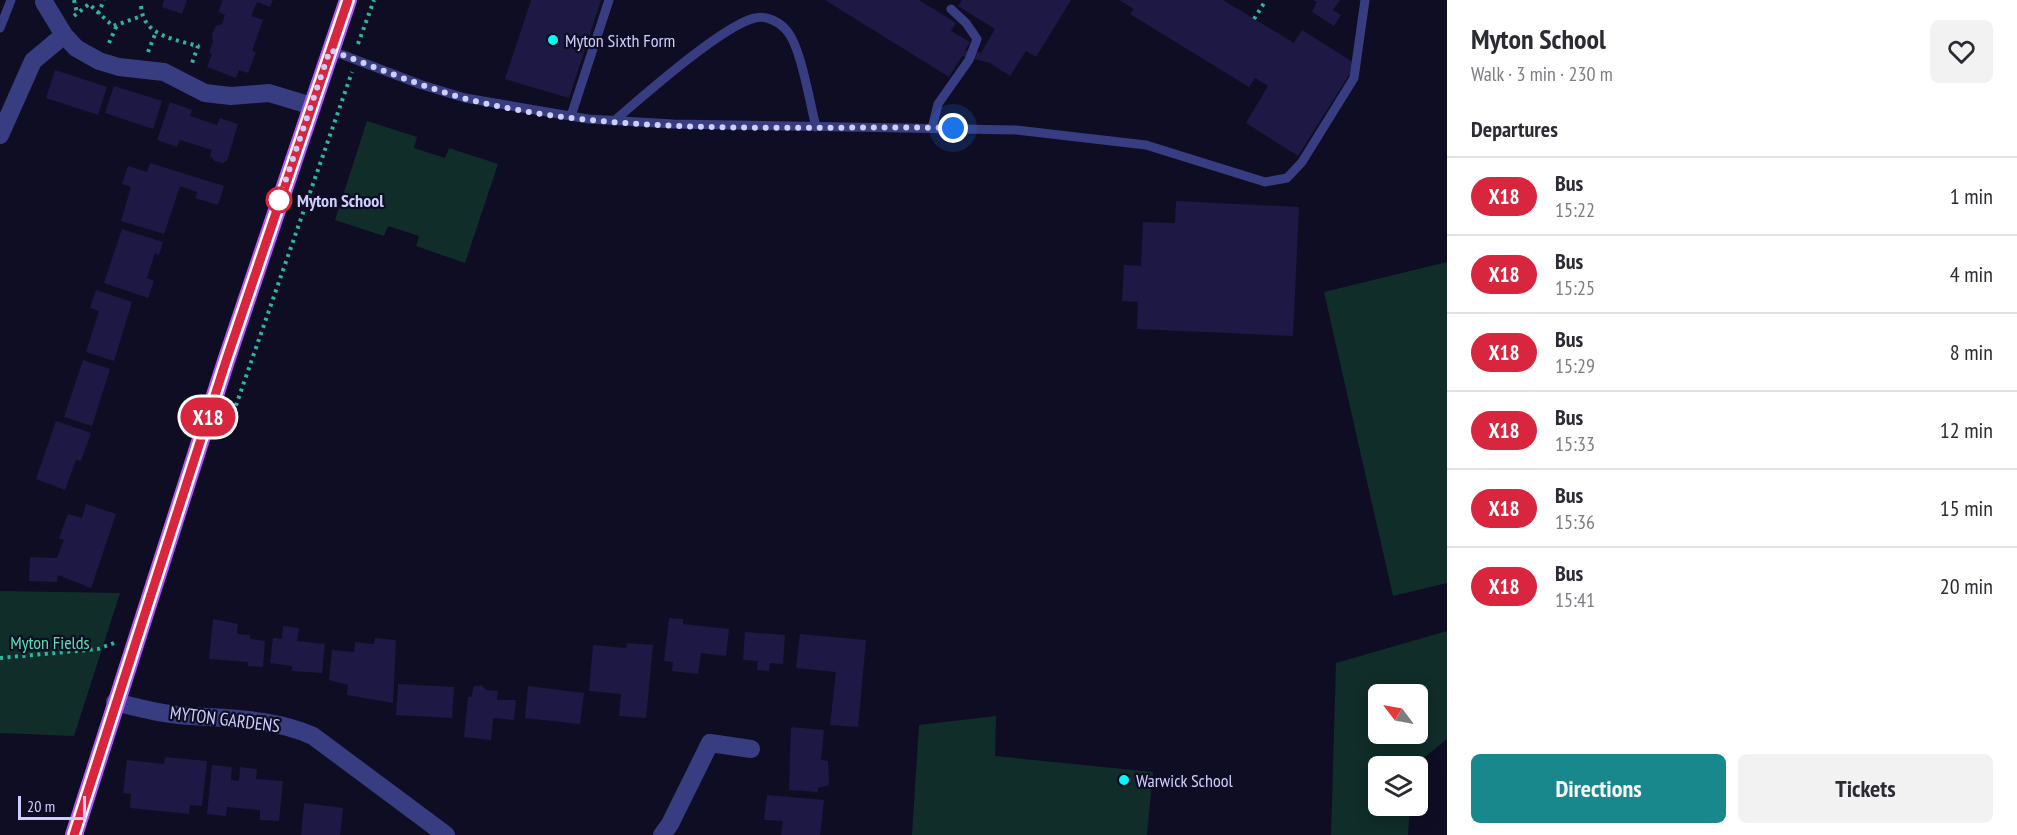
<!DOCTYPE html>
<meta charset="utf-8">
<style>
:root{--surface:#fff;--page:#f2f2f3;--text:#2b2b33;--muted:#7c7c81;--line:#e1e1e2;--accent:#18888c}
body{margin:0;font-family:"PT Sans Narrow",sans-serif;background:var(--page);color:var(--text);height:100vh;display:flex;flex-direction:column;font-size:22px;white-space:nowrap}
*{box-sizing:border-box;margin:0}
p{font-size:20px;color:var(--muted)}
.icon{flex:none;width:33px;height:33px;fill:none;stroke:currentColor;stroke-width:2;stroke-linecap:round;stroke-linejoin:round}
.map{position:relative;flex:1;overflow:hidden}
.sheet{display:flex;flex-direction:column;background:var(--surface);width:570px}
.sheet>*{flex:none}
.badge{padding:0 12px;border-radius:20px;font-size:21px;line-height:39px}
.needle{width:39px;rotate:302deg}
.buttons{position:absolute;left:1368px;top:684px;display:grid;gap:12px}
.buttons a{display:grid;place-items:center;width:60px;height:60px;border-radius:9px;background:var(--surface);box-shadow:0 3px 15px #0003;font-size:30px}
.scale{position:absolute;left:18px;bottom:15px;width:68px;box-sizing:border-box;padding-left:6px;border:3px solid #cfcfff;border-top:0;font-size:16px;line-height:21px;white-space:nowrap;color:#cfcfff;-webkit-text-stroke:4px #0f0d23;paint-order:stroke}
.you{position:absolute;width:30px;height:30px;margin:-15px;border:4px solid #fff;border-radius:50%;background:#1a73e8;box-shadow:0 0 0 9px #1a73e833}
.map>.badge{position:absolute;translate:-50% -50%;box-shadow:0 0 0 3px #fff}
h2{padding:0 24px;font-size:22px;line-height:54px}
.round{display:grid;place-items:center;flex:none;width:63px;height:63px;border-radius:9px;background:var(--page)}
.summary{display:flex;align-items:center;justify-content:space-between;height:102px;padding:0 24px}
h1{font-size:28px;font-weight:700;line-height:45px}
.action{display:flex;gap:12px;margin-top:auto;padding:12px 24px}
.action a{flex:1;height:69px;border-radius:9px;background:var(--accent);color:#fff;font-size:24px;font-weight:700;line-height:69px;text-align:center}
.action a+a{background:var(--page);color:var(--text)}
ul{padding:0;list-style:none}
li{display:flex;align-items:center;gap:18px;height:78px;padding:0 24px;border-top:2px solid var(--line)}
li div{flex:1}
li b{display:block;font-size:22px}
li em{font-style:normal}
li .badge{min-width:66px;font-weight:700;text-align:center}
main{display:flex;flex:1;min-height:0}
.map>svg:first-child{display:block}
.green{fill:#102d29;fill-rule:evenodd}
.building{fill:#1d1944}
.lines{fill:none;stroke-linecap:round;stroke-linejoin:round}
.path{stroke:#2db59e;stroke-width:4;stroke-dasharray:3 4.5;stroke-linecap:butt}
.lane{stroke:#383d82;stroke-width:9}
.street{stroke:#383d82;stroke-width:18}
.primary{stroke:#ae56ff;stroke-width:18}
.line-casing{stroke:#fff;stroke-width:14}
.line{stroke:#d7263d;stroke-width:9}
.walk{stroke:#cfcfff;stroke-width:6;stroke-dasharray:0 10.8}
.poi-dot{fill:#00faf9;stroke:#0f0d23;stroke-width:2}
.stop-dot{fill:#fff;stroke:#d7263d;stroke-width:3}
.labels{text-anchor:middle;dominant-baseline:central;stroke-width:4.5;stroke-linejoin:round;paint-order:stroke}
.poi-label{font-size:18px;fill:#cfcfff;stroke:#0f0d23;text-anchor:start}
.stop-label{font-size:18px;font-weight:bold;fill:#cfcfff;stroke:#0f0d23;text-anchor:start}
.park-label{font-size:18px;fill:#5ae0b0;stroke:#0f0d23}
.street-label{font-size:18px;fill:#cfcfff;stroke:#0f0d23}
</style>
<main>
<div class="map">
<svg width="1447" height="835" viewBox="0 0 1447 835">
<rect width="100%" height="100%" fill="#0f0d23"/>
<g class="green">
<path d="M367 121 417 137 414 148 445 158 449 148 498 164 465 263 416 246 419 236 388 226 384 236 335 220Z"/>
<path d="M1447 262V583L1393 596 1324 292Z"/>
<path d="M0 591 120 593 74 736 0 733Z"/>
<path d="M1447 631V739L1414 766H1378V806H1410L1408 835H1331L1336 663ZM1378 694H1418V734H1378Z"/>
<path d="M996 716 995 756 1153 772 1147 835H912L919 725Z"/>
</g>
<g class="building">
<path d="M164 0H187L182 14 162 7Z"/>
<path d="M223 0H273L270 7 257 2 251 16 263 20 252 51 256 52 248 73 239 70 236 78 207 67 212 54 209 53 213 42 212 34 216 26 222 24 225 15 218 12Z"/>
<path d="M531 0H601L569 98 505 79Z"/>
<path d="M825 0H919L956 23 951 31 970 42 965 50 981 53 995 29 958 6 962 0H1071L1036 57 1026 51 1010 76 990 63 962 56 949 77Z"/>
<path d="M1119 0H1223L1294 43 1302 30 1356 64 1298 156 1246 123 1268 86 1255 78 1249 87 1130 14 1134 9Z"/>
<path d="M1313 0H1340L1333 10 1341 15 1334 26 1312 12 1317 2Z"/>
<path d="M55 70 107 87 98 115 46 98Z"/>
<path d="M114 86 162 101 153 129 105 113Z"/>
<path d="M170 102 192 110 190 116 217 125 220 118 238 124 227 161 223 163 215 161 210 156 212 150 180 140 177 147 157 140Z"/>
<path d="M150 163 224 186 218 205 195 198 197 192 180 186 164 234 121 221 131 187 122 184 128 166 147 172Z"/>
<path d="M1176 201 1299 207 1293 336 1137 329 1138 302 1122 301 1124 265 1141 266 1143 222 1175 223Z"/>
<path d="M122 229 163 242 159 255 155 253 147 278 154 281 148 298 104 283Z"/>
<path d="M96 290 132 302 114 361 86 352 99 311 90 308Z"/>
<path d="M83 360 110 369 92 426 64 417Z"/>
<path d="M56 421 91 433 81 461 76 460 65 490 36 479Z"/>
<path d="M86 504 116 514 91 588 58 575 57 582 29 581 30 557 57 558 64 540 59 538 68 514 82 518Z"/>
<path d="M669 618 683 619V624L729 629 726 656 701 653 698 674 672 671 673 662 664 661Z"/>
<path d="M213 619 238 624 237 634 250 635V639L265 641 263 667 248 666V662L209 659Z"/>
<path d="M283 626 299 628 297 641 325 644 322 673 292 671V666L270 663 273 638 282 639Z"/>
<path d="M745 632 785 635 783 664 770 663 769 671 757 670 758 661 743 660Z"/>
<path d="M800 634 866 640 858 727 830 725 836 672 796 668Z"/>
<path d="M375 638 396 640 393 703 347 695 348 685 329 680 332 650 354 652 355 642 374 644Z"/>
<path d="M627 643 653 645 646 718 619 716 621 694 589 691 593 645 626 648Z"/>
<path d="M398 684 454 687 452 718 396 715Z"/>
<path d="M482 685 486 690 498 691 497 700H516L514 720 493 718 491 740 464 737 468 697H471L474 686Z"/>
<path d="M528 686 584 693 580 724 525 718Z"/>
<path d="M791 727 824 730 821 760 828 761 829 785 818 788V792L789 790Z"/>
<path d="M165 757 207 761 202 806 190 805 189 814 130 808 131 794 123 793 127 760 164 764Z"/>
<path d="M212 765 232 767 231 780 239 781 240 767 257 769 256 779 283 781 279 821 260 820V810L227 807 226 816 207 814Z"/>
<path d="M767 795 824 800 820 835H781L783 821 764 820Z"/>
<path d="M304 803 343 808 340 835H301Z"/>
</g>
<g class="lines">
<g class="path">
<path d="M74 0 77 13"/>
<path d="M141 6C143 36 174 39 198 46L191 66"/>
<path d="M98 14 104 0"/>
<path d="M74 16 89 4 113 26 142 16"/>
<path d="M1254 19 1266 0"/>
<path d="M109 43 117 25"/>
<path d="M358 44 374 0"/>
<path d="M148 52 156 32"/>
<path d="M226 434 352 72"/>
<path d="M0 658 98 649 114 643"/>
</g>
<g class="lane">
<path d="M0 28 11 0"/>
<path d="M330 50 422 85 465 98 588 119 673 124 1016 130 1146 145 1265 182 1287 178 1302 162 1354 78 1365 0"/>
<path d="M571 116 609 0"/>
<path d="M614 121C642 97 723 25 755 18 766 15 780 22 787 31 801 47 810 104 816 127"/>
<path d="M932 128 938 104 969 60 977 39 966 23 951 9"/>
</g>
<g class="street">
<path d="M44 2 64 35"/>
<path d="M0 135 33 61 64 35 76 48 99 61 119 67 164 72 205 93 231 96 269 93 312 106"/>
<path d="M115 702C135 707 157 713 178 715 223 719 272 717 313 736L446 835"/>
<path d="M662 835 670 824 710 743 751 749"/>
</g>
<path class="primary" d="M74 835 226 361 348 0"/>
</g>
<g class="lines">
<g class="line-casing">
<path id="line" d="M74 835 226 361 348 0"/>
</g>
<use href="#line" class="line"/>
<path class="walk" d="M279 200 330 50C374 67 418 85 463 98 615 138 796 125 953 128"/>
</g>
<g class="poi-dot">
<circle cx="553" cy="40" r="6"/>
<circle cx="1124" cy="780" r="6"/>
</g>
<circle class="stop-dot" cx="279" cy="200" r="12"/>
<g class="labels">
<g class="poi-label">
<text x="565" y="40">Myton Sixth Form</text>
<text x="1136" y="780">Warwick School</text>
</g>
<g class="stop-label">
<text x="297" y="200">Myton School</text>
</g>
<g class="park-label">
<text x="50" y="642">Myton Fields</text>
</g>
<g class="street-label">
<text transform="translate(225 719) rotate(7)">MYTON GARDENS</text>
</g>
</g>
</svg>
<div class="buttons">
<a><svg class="needle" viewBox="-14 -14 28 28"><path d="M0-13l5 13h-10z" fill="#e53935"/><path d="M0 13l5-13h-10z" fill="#7c7c81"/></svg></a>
<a><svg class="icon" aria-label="layers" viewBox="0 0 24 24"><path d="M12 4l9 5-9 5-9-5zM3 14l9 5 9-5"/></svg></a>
</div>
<div class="scale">20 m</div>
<div class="you" style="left:953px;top:128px"></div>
<b class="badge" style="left:208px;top:417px;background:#d7263d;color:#fff">X18</b>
</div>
<section class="sheet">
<div class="summary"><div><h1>Myton School</h1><p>Walk · 3 min · 230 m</p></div><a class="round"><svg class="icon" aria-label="heart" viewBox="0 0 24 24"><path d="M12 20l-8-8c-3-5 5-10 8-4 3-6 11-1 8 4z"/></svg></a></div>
<h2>Departures</h2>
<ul>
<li><span class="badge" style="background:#d7263d;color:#fff">X18</span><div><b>Bus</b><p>15:22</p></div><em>1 min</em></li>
<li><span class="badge" style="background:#d7263d;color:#fff">X18</span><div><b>Bus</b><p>15:25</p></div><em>4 min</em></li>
<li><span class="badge" style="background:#d7263d;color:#fff">X18</span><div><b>Bus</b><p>15:29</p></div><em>8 min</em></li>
<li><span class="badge" style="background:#d7263d;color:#fff">X18</span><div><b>Bus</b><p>15:33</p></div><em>12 min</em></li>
<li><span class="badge" style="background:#d7263d;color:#fff">X18</span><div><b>Bus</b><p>15:36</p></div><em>15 min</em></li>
<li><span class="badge" style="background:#d7263d;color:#fff">X18</span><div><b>Bus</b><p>15:41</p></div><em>20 min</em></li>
</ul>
<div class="action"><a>Directions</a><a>Tickets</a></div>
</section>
</main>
